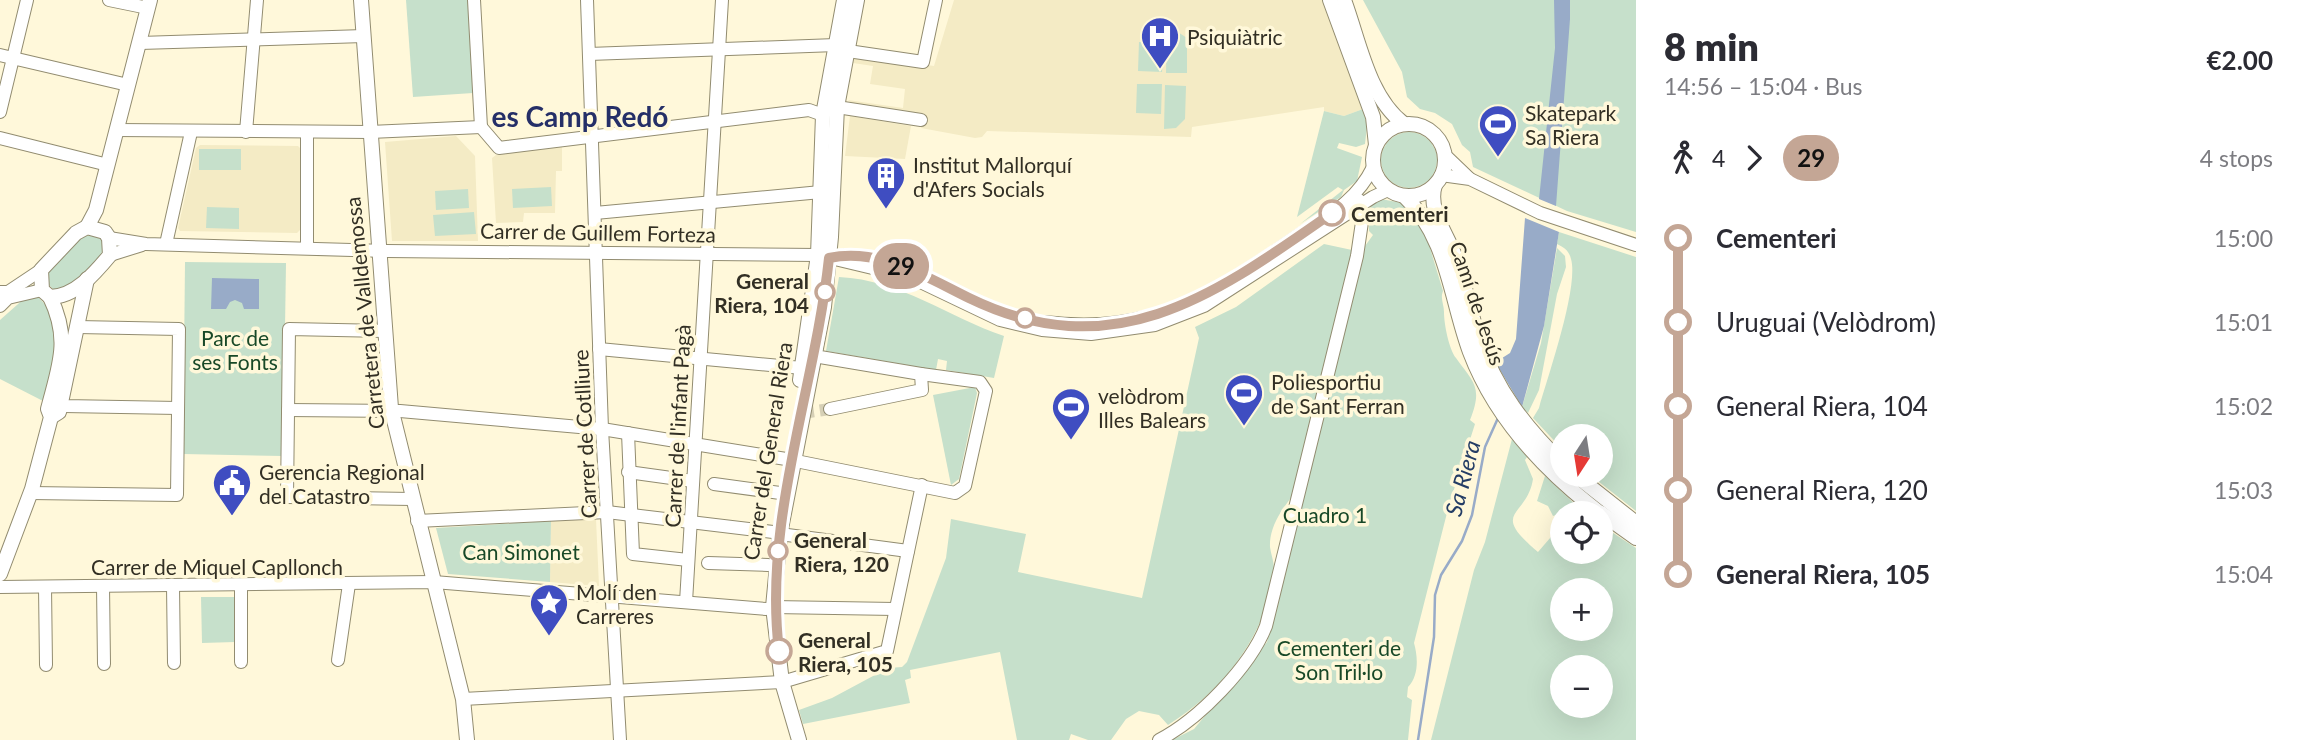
<!DOCTYPE html>
<meta charset="utf-8">
<style>
:root{--surface:#fff;--page:#f7f7f7;--text:#2b2b33;--muted:#7c7c81}
body{margin:0;font-family:Lato,sans-serif;background:var(--page);color:var(--text);height:100vh;display:flex;flex-direction:column;font-size:26px;white-space:nowrap}
*{box-sizing:border-box;margin:0}
p{font-size:23px;color:var(--muted)}
.icon{flex:none;width:38px;height:38px;fill:none;stroke:currentColor;stroke-width:2;stroke-linecap:round;stroke-linejoin:round}
.map{position:relative;flex:1;overflow:hidden}
.side{display:flex;flex-direction:column;background:var(--surface);width:665px}
.side>*{flex:none}
.badge{padding:0 14px;border-radius:23px;font-size:24px;line-height:46px}
.needle{width:46px;rotate:192deg}
.fabs{position:absolute;left:1550px;top:424px;display:grid;gap:14px}
.fabs a{display:grid;place-items:center;width:63px;height:63px;border-radius:50%;background:var(--surface);box-shadow:0 7px 28px #0002;font-size:35px}
.map>.badge{position:absolute;translate:-50% -50%;box-shadow:0 0 0 4px #fff}
.legs{display:flex;align-items:center;gap:10px;height:77px;padding:0 28px;font-size:23px}
.legs p{margin-inline-start:auto}
.summary{display:flex;align-items:center;justify-content:space-between;height:119px;padding:0 28px}
h1{font-size:38px;font-weight:800;line-height:52px}
ul{padding:0 28px;list-style:none}
li{display:flex;align-items:center;gap:24px;height:84px;font-size:26px}
li i{display:grid;place-items:center;width:10px;height:100%;margin:0 9px;background:currentColor}
li i::after{content:'';width:18px;height:18px;margin:-9px;border:5px solid;border-radius:50%;background:var(--surface)}
li p{margin-inline-start:auto}
li:first-child i{background:linear-gradient(#0000 50%,currentColor 0)}
li:last-child i{background:linear-gradient(currentColor 50%,#0000 0)}
main{display:flex;flex:1;min-height:0}
.map>svg:first-child{display:block}
.built{fill:#f4ebc5}
.green{fill:#c6e0cb;fill-rule:evenodd}
.water{fill:#98abc8}
.lines{fill:none;stroke-linecap:round;stroke-linejoin:round}
.stream{stroke:#98abc8;stroke-width:2.5}
.minor-tunnel{stroke:#d6d0b6;stroke-width:12;stroke-dasharray:12 6;stroke-linecap:butt}
.minor-casing{stroke:#928c70;stroke-width:14}
.major-casing{stroke:#928c70;stroke-width:16}
.minor{stroke:#fff;stroke-width:12}
.major{stroke:#fff;stroke-width:14}
.line-1-casing{stroke:#fff;stroke-width:16}
.line-1{stroke:#c4a695;stroke-width:10}
.stop-1-dot{fill:#fff;stroke:#c4a695;stroke-width:3.5}
.labels{text-anchor:middle;dominant-baseline:central;stroke-width:7;stroke-linejoin:round;paint-order:stroke}
.poi-label{font-size:21px;fill:#322f24;stroke:#fff8da;text-anchor:start}
.stop-label{font-size:21px;font-weight:bold;fill:#322f24;stroke:#fff8da;text-anchor:start}
.street-label{font-size:21px;fill:#322f24;stroke:#fff8da}
.park-label{font-size:21px;fill:#184827;stroke:#fff8da}
.water-label{font-size:23px;font-style:italic;fill:#243d65;stroke:#fff8da}
.district-label{font-size:28px;font-weight:bold;fill:#252f68;stroke:#fff8da}
</style>
<main>
<div class="map">
<svg width="1636" height="740" viewBox="0 0 1636 740">
<rect width="100%" height="100%" fill="#fff8da"/>
<g class="built">
<path d="M954 0H1325L1363 109 1344 116 1324 111V107L1192 127 1191 137 987 131 982 137 975 138 921 128 924 117 854 105 848 100 903 108 905 89 870 84 873 66 853 63 854 57 926 68 927 65 934 66Z"/>
<path d="M850 116 911 126 905 159 845 156Z"/>
<path d="M456 136 475 156 478 241H392L385 142Z"/>
<path d="M200 145 298 146 301 149 300 230 297 233 180 231 178 228 196 148Z"/>
<path d="M562 147V171H556L555 213H524L523 222 496 223 492 158 496 155Z"/>
<path d="M596 519 599 586 550 582 551 521Z"/>
</g>
<g class="green">
<path d="M406 0H469L473 93 413 97Z"/>
<path d="M1363 0H1636V232L1567 211 1473 167 1470 152 1462 145 1452 124 1435 113 1420 109 1407 97 1402 72Z"/>
<path d="M1167 25 1187 38V73H1166Z"/>
<path d="M1139 42 1164 43 1162 72 1138 71Z"/>
<path d="M1137 84H1162L1161 114 1136 113Z"/>
<path d="M1165 85 1186 86 1185 119 1176 128 1164 129Z"/>
<path d="M1363 109 1367 126 1365 144 1356 147 1339 143 1337 148 1362 157 1357 181 1344 190 1341 197 1300 224 1343 190 1338 187 1297 217 1324 111 1344 116Z"/>
<circle cx="1409" cy="160" r="28"/>
<rect x="199" y="149" width="42" height="21"/>
<path d="M551 187 552 206 513 208 512 189Z"/>
<path d="M468 189 469 208 436 210 435 191Z"/>
<path d="M1381 199 1407 204 1420 215 1443 291C1440 299 1444 304 1444 312 1444 324 1449 349 1456 358 1474 383 1483 387 1470 420L1475 424 1449 505 1414 643C1418 657 1419 676 1408 687L1407 697 1412 700 1408 740H1172L1194 729 1267 642 1354 290 1365 246 1373 235 1369 231V207Z"/>
<path d="M207 207 239 208V229L206 228Z"/>
<path d="M474 212 476 234 435 236 433 215Z"/>
<path d="M1559 232 1636 257V511L1589 474H1601V436H1563V450L1533 418 1539 408C1548 376 1579 287 1571 259 1569 251 1565 248 1557 244Z"/>
<path d="M90 235 99 236 104 244C102 264 73 289 54 290L47 283 46 271 79 238Z"/>
<path d="M1324 244 1352 250 1294 494C1282 509 1269 527 1270 547 1271 554 1274 562 1274 569 1268 634 1223 691 1168 725L1159 715 1139 711 1126 719 1111 740H1088L1071 734 1069 740H1017L1000 652 910 670 911 678 905 680 910 703 803 724 799 710 832 698 888 668 902 667 907 662 946 558 951 519 1026 534 1018 572 1142 598 1199 338 1195 327 1236 307Z"/>
<path d="M1557 248 1565 256 1566 267 1557 294 1539 390 1528 413 1522 407 1541 343Z"/>
<path d="M185 262 286 263 283 456 183 454Z"/>
<path d="M839 277C901 280 948 317 1004 336L994 378 946 370 947 361 938 359 936 370 826 351Z"/>
<path d="M26 297H38C72 329 54 362 43 401L0 379V320Z"/>
<path d="M975 387 977 393 959 479 951 485 933 395Z"/>
<path d="M1512 439 1527 457 1525 460 1533 479C1527 518 1488 510 1538 552L1563 523V551H1601V525L1636 548V740H1431L1474 570 1485 542ZM1563 590H1601V628H1563ZM1563 667H1601V705H1563Z"/>
<path d="M1545 476 1578 507 1553 516 1548 506 1537 501Z"/>
<path d="M551 521 550 582 448 574 436 528Z"/>
<path d="M201 597H235V642L202 643Z"/>
</g>
<g class="water">
<path d="M1554 0H1570V19L1556 206 1539 199 1555 48Z"/>
<path d="M1525 218 1559 232 1544 326 1522 407 1497 365 1499 360 1510 353 1516 339Z"/>
<path d="M212 278 259 279V309H244L242 303 235 300 230 302 226 309H211Z"/>
</g>
<g class="lines">
<path class="stream" d="M1418 740 1434 637 1435 595 1441 575 1462 541 1472 515 1485 447 1498 418"/>
<path class="minor-tunnel" d="M802 413 830 409"/>
<g class="minor-casing">
<g id="minor">
<path d="M109 0 148 8"/>
<path d="M474 0 481 127"/>
<path d="M587 0 602 429 620 740"/>
<path d="M140 43 364 36"/>
<path d="M848 51 923 62 936 0"/>
<path d="M589 54 836 45"/>
<path d="M0 55 128 85"/>
<path d="M837 107 921 120"/>
<path d="M0 112 27 0"/>
<path d="M481 127 499 148 809 110 823 115"/>
<path d="M116 130 370 132 481 127"/>
<path d="M246 132 257 0"/>
<path d="M0 138 108 165"/>
<path d="M1445 155 1469 178"/>
<path d="M1441 175 1470 179 1540 213 1636 245"/>
<path d="M595 213 821 192"/>
<path d="M109 238 146 244 387 251 818 255 910 277 1000 320 1042 330 1091 334 1155 325 1204 306 1373 197 1388 190"/>
<path d="M166 244 191 132"/>
<path d="M307 247V132"/>
<path d="M110 255 142 245"/>
<path d="M846 255C911 259 948 296 1005 313"/>
<path d="M0 292H8L41 270"/>
<path d="M0 306 8 298 42 290"/>
<path d="M1044 322C1152 335 1210 296 1295 238 1326 217 1356 202 1373 167"/>
<path d="M385 331 289 329 287 497 412 499"/>
<path d="M599 349 802 368"/>
<path d="M814 356 921 374 922 390 830 409"/>
<path d="M61 403 64 406 178 408"/>
<path d="M288 410 400 411 602 429 786 459 955 493 965 486 986 391 980 382 921 374"/>
<path d="M628 433 633 554 688 560"/>
<path d="M628 472 693 481"/>
<path d="M714 484 780 493"/>
<path d="M31 493 177 495 179 329 78 327"/>
<path d="M417 521 607 512 773 532"/>
<path d="M780 534 908 551"/>
<path d="M708 563 768 565"/>
<path d="M103 586 104 664"/>
<path d="M173 586 174 663"/>
<path d="M0 587 434 582 766 609"/>
<path d="M45 587 46 665"/>
<path d="M686 602 722 0"/>
<path d="M773 607 895 609"/>
<path d="M338 660 349 584"/>
<path d="M241 662V585"/>
<path d="M463 699 782 682 887 651 922 485"/>
<path d="M1159 740C1198 720 1250 667 1266 626L1357 256 1362 222 1359 200"/>
</g>
</g>
<g class="major-casing">
<g id="major">
<path d="M361 0 391 408 463 699 467 740"/>
<path d="M1330 0 1373 117 1376 145"/>
<path d="M1344 0C1359 40 1368 97 1404 124"/>
<circle cx="1409" cy="160" r="36"/>
<path d="M1435 185C1427 209 1447 234 1455 256 1465 283 1470 312 1479 339 1495 389 1526 428 1563 464"/>
<path d="M1404 196C1448 237 1450 298 1470 352 1495 418 1545 471 1600 513"/>
<path d="M87 227 96 210 150 0"/>
<path d="M87 227 105 232 109 238 110 255C95 273 75 297 50 297L42 290 41 270 76 233Z"/>
<path d="M800 380 818 255 823 115 844 0"/>
<path d="M51 417 59 412 87 279"/>
<path d="M1574 474 1636 523"/>
<path d="M1601 513 1636 538"/>
<path d="M0 574 32 489 51 417 48 409C59 366 71 340 50 297"/>
<path d="M799 740 782 682 773 607 780 534 824 307 831 237 837 107 857 0"/>
</g>
</g>
<use href="#minor" class="minor"/>
<use href="#major" class="major"/>
</g>
<g class="lines">
<g class="line-1-casing">
<path id="line-1" d="M779 651C763 519 815 389 829 258 879 247 926 277 969 298 1115 369 1216 294 1332 213"/>
</g>
<use href="#line-1" class="line-1"/>
</g>
<defs>
<g id="hospital-pin" transform="scale(2.0125)"><path d="M0 17L-7.5 6A9.5 9.5 0 1 1 7.5 6Z" fill="#3f4dc1" stroke="#fff8da"/><path d="M-5-5h3v3.5h4V-5h3V5h-3V1.5h-4V5h-3Z" fill="#fff"/></g>
<g id="stadium-pin" transform="scale(2.0125)"><path d="M0 17L-7.5 6A9.5 9.5 0 1 1 7.5 6Z" fill="#3f4dc1" stroke="#fff8da"/><path d="M0-5a6.5 5 0 1 0 0 10a6.5 5 0 1 0 0-10ZM-3.5-1.8h7v3.6h-7Z" fill="#fff"/></g>
<g id="building-pin" transform="scale(2.0125)"><path d="M0 17L-7.5 6A9.5 9.5 0 1 1 7.5 6Z" fill="#3f4dc1" stroke="#fff8da"/><path d="M-4-6H4V6H1V3H-1V6H-4ZM-2.5-4.3h1.7v1.8h-1.7ZM.8-4.3h1.7v1.8H.8ZM-2.5-1h1.7V.8h-1.7ZM.8-1h1.7V.8H.8Z" fill="#fff"/></g>
<g id="civic-pin" transform="scale(2.0125)"><path d="M0 17L-7.5 6A9.5 9.5 0 1 1 7.5 6Z" fill="#3f4dc1" stroke="#fff8da"/><path d="M-.6-6.5H3V-4.5H.6V-3L4-1V1h2V6H-6V1h2V-1L-.6-3ZM-1.2 2.5V6h2.4V2.5Z" fill="#fff"/></g>
<g id="sight-pin" transform="scale(2.0125)"><path d="M0 17L-7.5 6A9.5 9.5 0 1 1 7.5 6Z" fill="#3f4dc1" stroke="#fff8da"/><path d="M0-6L1.8-2.2L6-1.7L2.9 1.2L3.7 5.4L0 3.3L-3.7 5.4L-2.9 1.2L-6-1.7L-1.8-2.2Z" fill="#fff"/></g>
</defs>
<g fill-rule="evenodd">
<use href="#hospital-pin" x="1160" y="36"/>
<use href="#stadium-pin" x="1498" y="124"/>
<use href="#building-pin" x="886" y="176"/>
<use href="#stadium-pin" x="1244" y="393"/>
<use href="#stadium-pin" x="1071" y="407"/>
<use href="#civic-pin" x="232" y="483"/>
<use href="#sight-pin" x="549" y="603"/>
</g>
<g class="stop-1-dot">
<circle cx="1332" cy="213" r="12"/>
<circle cx="825" cy="292" r="9"/>
<circle cx="1025" cy="318" r="9"/>
<circle cx="778" cy="551" r="9"/>
<circle cx="779" cy="651" r="12"/>
</g>
<g class="labels">
<g class="poi-label">
<text x="1187" y="36">Psiquiàtric</text>
<text x="1525" y="112">Skatepark<tspan x="1525" dy="24">Sa Riera</tspan></text>
<text x="913" y="164">Institut Mallorquí<tspan x="913" dy="24">d'Afers Socials</tspan></text>
<text x="1271" y="381">Poliesportiu<tspan x="1271" dy="24">de Sant Ferran</tspan></text>
<text x="1098" y="395">velòdrom<tspan x="1098" dy="24">Illes Balears</tspan></text>
<text x="259" y="471">Gerencia Regional<tspan x="259" dy="24">del Catastro</tspan></text>
<text x="576" y="591">Molí den<tspan x="576" dy="24">Carreres</tspan></text>
</g>
<g class="stop-label">
<text x="1351" y="213">Cementeri</text>
<text x="809" y="280" text-anchor="end">General<tspan x="809" dy="24">Riera, 104</tspan></text>
<text x="794" y="539">General<tspan x="794" dy="24">Riera, 120</tspan></text>
<text x="798" y="639">General<tspan x="798" dy="24">Riera, 105</tspan></text>
</g>
<g class="street-label">
<text transform="translate(598 232) rotate(1)">Carrer de Guillem Forteza</text>
<text transform="translate(1478 303) rotate(71)">Camí de Jesús</text>
<text transform="translate(364 313) rotate(-96)">Carretera de Valldemossa</text>
<text transform="translate(677 426) rotate(-87)">Carrer de l'infant Pagà</text>
<text transform="translate(584 434) rotate(-93)">Carrer de Cotlliure</text>
<text transform="translate(767 451) rotate(-81)">Carrer del General Riera</text>
<text x="217" y="566">Carrer de Miquel Capllonch</text>
</g>
<g class="park-label">
<text x="235" y="337">Parc de<tspan x="235" dy="24">ses Fonts</tspan></text>
<text x="1325" y="514">Cuadro 1</text>
<text x="521" y="551">Can Simonet</text>
<text x="1339" y="647">Cementeri de<tspan x="1339" dy="24">Son Tril·lo</tspan></text>
</g>
<g class="water-label">
<text transform="translate(1462 478) rotate(-75)">Sa Riera</text>
</g>
<g class="district-label">
<text x="580" y="116">es Camp Redó</text>
</g>
</g>
</svg>
<div class="fabs">
<a><svg class="needle" viewBox="-14 -14 28 28"><path d="M0-13l5 13h-10z" fill="#e53935"/><path d="M0 13l5-13h-10z" fill="#7c7c81"/></svg></a>
<a><svg class="icon" aria-label="locate" viewBox="0 0 24 24"><circle cx="12" cy="12" r="6"/><path d="M12 2v4M12 18v4M2 12h4M18 12h4"/></svg></a>
<a>+</a>
<a>−</a>
</div>
<b class="badge" style="left:901px;top:266px;background:#c4a695;color:#111">29</b>
</div>
<section class="side">
<div class="summary"><div><h1>8 min</h1><p>14:56 – 15:04 · Bus</p></div><b>€2.00</b></div>
<div class="legs"><svg class="icon" aria-label="walk" viewBox="0 0 24 24"><circle cx="13" cy="4" r="2"/><path d="M13 8l-2 6 4 7M11 14l-3 7M7 12l3-4h3l4 4"/></svg>4<svg class="icon" aria-label="forward" viewBox="0 0 24 24"><path d="M9 5l7 7-7 7"/></svg><b class="badge" style="background:#c4a695;color:#111">29</b><p>4 stops</p></div>
<ul>
<li><i style="color:#c4a695"></i><b>Cementeri</b><p>15:00</p></li>
<li><i style="color:#c4a695"></i><span>Uruguai (Velòdrom)</span><p>15:01</p></li>
<li><i style="color:#c4a695"></i><span>General Riera, 104</span><p>15:02</p></li>
<li><i style="color:#c4a695"></i><span>General Riera, 120</span><p>15:03</p></li>
<li><i style="color:#c4a695"></i><b>General Riera, 105</b><p>15:04</p></li>
</ul>
</section>
</main>
